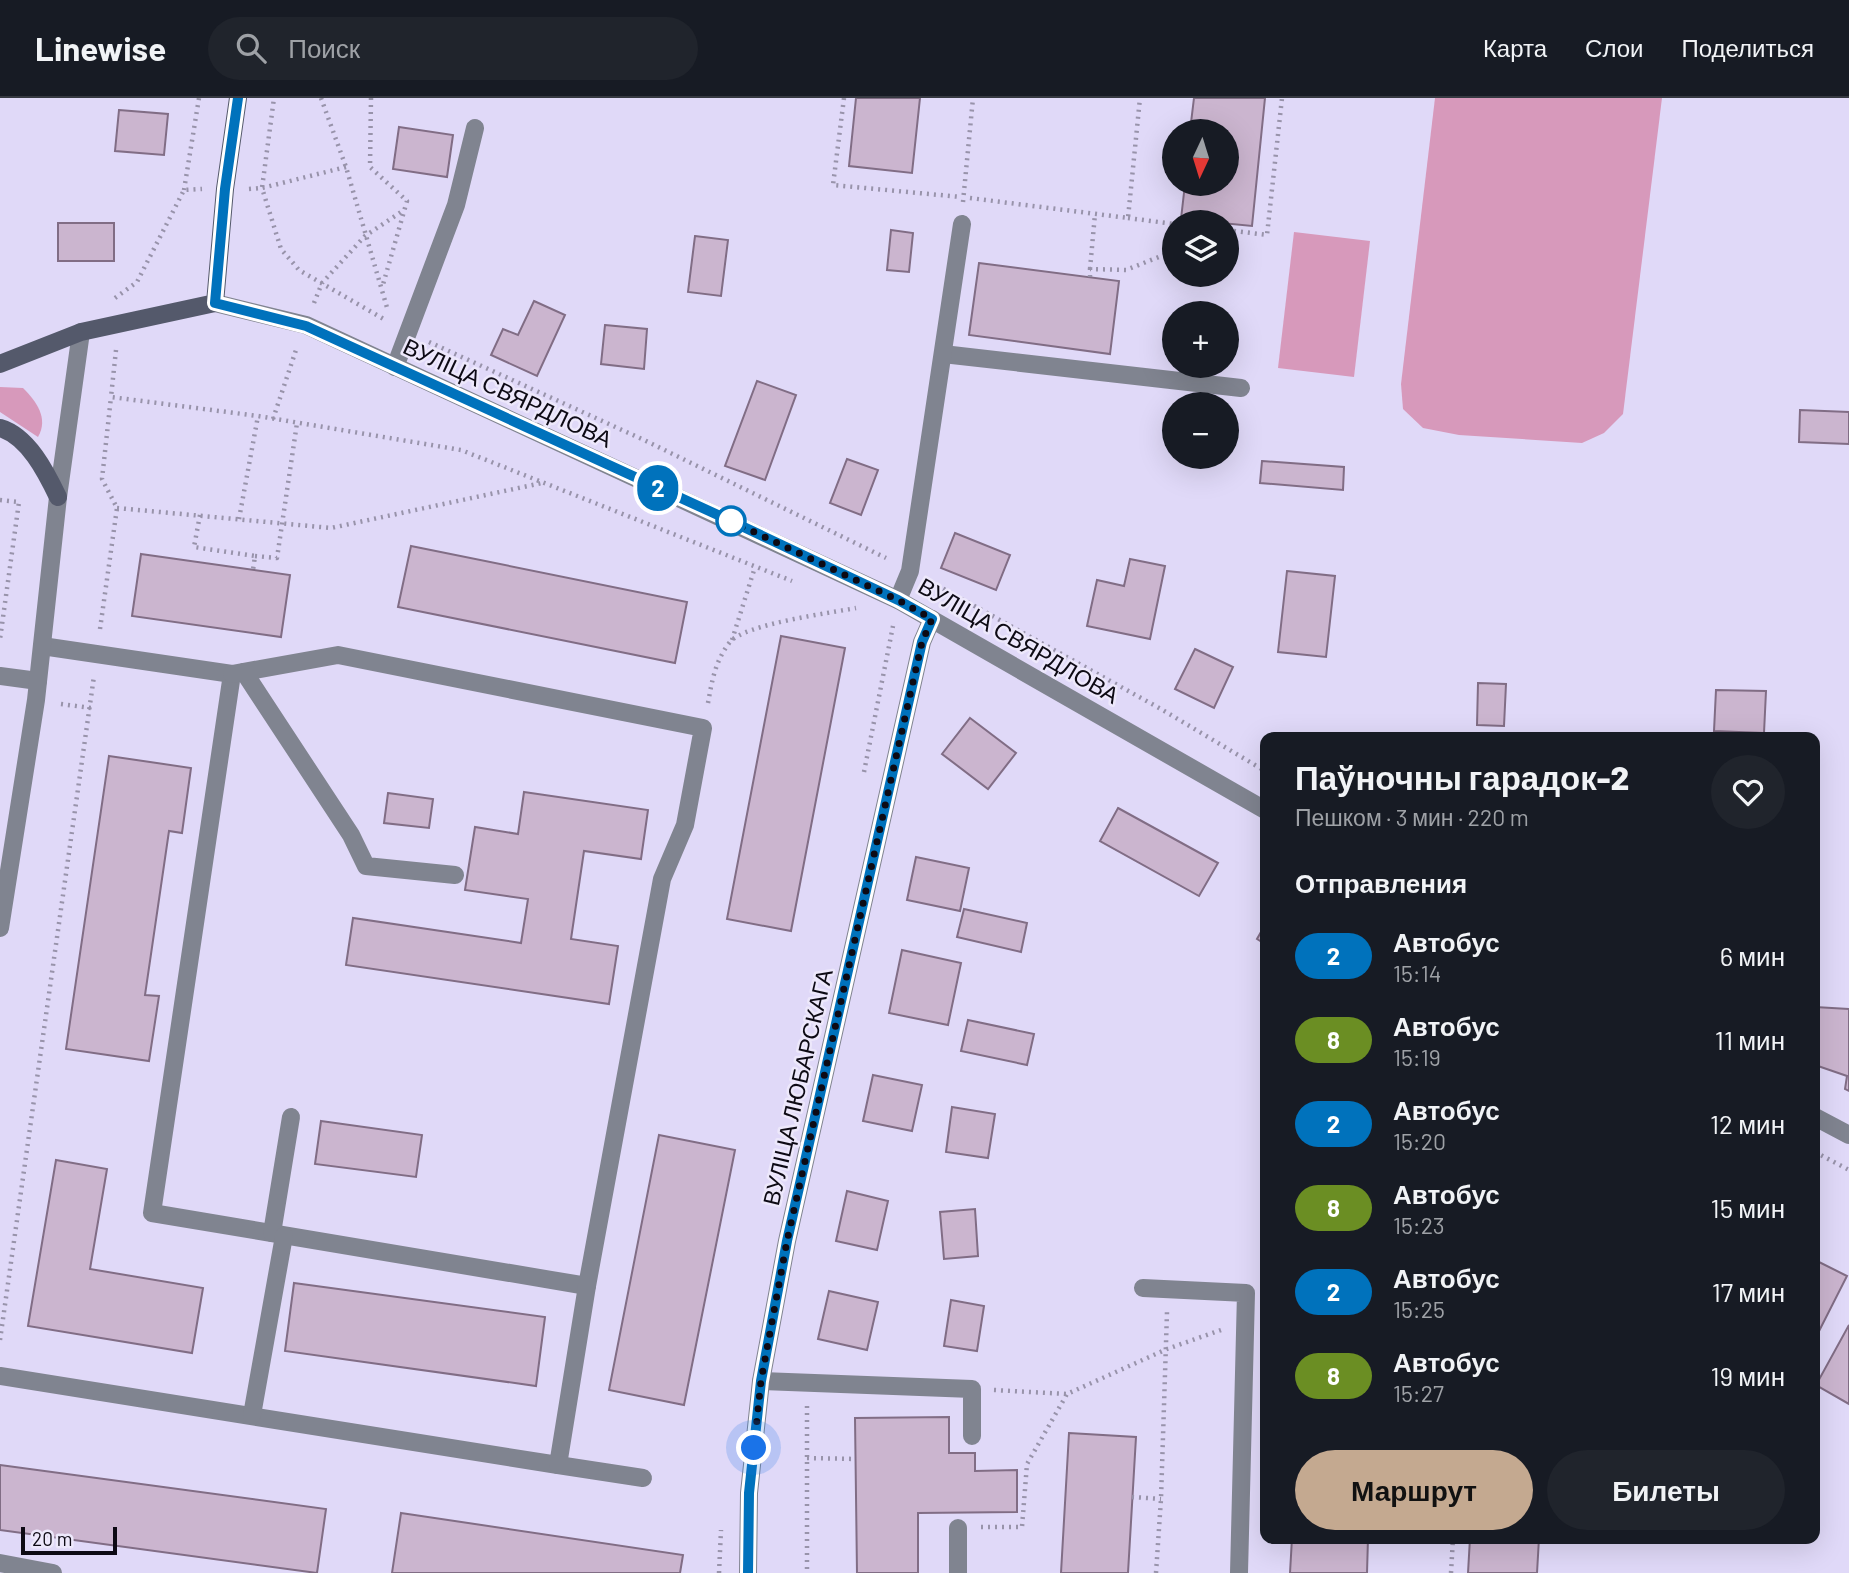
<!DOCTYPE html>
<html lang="ru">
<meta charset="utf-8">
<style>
:root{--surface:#171b24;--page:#20242c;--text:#f1f3f6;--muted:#9ea1a6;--line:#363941;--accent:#c4a990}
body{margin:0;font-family:Barlow,sans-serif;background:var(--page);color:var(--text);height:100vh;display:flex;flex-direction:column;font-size:26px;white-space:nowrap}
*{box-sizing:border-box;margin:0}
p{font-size:23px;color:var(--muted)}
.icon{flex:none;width:38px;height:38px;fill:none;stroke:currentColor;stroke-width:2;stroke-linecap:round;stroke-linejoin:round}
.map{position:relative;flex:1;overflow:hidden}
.drawer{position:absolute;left:1260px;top:634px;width:560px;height:812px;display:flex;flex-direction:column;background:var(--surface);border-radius:14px;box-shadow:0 7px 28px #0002}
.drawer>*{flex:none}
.badge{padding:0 14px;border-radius:23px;font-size:24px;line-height:46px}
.needle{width:46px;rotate:184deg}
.controls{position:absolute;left:1162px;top:21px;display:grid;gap:14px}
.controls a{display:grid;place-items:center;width:77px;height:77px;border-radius:50%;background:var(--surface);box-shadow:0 7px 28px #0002;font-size:35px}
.scale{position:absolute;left:21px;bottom:18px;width:96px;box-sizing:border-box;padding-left:7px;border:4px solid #0d0a14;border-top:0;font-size:19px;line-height:24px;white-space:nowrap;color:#0d0a14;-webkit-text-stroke:5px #ede8fb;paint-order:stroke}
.you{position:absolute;width:35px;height:35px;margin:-18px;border:5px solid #fff;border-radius:50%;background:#1a73e8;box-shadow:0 0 0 10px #1a73e833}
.map>.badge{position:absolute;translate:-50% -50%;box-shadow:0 0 0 4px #fff}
h2{padding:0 35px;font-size:26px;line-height:63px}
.round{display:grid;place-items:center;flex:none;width:74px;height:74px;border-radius:37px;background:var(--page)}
.head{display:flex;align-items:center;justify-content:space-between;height:119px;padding:0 35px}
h1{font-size:33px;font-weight:800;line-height:52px}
.primary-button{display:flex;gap:14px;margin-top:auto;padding:14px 35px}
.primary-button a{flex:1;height:80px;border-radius:42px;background:var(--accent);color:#111;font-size:28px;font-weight:800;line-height:80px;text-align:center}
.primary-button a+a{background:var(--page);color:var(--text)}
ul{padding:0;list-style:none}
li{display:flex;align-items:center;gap:21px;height:84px;padding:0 35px}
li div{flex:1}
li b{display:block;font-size:26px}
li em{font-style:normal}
li .badge{min-width:77px;font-weight:700;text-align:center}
header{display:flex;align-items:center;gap:42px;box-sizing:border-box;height:98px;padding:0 35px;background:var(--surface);border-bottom:2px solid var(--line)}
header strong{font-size:33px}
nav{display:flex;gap:38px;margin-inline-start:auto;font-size:24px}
.search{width:490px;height:63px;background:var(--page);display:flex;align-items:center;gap:18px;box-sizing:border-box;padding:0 24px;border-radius:38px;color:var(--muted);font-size:26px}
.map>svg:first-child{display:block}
.green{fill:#d799bb}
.building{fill:#cbb5cf;stroke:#816d85;stroke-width:2}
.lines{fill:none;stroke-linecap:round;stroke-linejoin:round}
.path{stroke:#9893aa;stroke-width:4.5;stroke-dasharray:2 5;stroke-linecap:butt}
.service{stroke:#808490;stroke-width:18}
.minor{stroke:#808490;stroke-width:18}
.tertiary{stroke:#808490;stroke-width:18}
.secondary{stroke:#54596b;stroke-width:18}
.line-casing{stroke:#fff;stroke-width:16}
.line{stroke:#0072bc;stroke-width:10}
.walk{stroke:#0d0a14;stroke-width:7;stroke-dasharray:0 12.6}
.stop-dot{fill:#fff;stroke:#0072bc;stroke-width:3.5}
.labels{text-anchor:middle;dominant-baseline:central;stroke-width:5;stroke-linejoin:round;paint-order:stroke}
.street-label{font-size:23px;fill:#0d0a14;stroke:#ede8fb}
</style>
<header>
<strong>Linewise</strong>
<div class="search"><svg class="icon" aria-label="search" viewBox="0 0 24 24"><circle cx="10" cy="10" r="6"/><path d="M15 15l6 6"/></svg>Поиск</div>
<nav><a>Карта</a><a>Слои</a><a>Поделиться</a></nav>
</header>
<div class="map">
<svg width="1849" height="1475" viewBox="0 0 1849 1475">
<rect width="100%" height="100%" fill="#e0d9f8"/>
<g class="green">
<path d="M1435 0H1662L1623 316 1604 335 1582 345 1459 337 1423 330 1403 311 1401 286Z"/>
<path d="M1294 134 1370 143 1354 279 1278 270Z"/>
<path d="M0 289 23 290C36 303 49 320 38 339L0 314Z"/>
</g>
<g class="building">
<path d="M856 0H920L912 75 849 68Z"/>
<path d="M1194 0H1265L1252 128 1181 121 1185 86H1227V33H1190Z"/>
<path d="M119 12 168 16 164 57 115 53Z"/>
<path d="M399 29 453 37 447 79 393 71Z"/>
<rect x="58" y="125" width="56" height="38"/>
<path d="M891 132 913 135 909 174 887 172Z"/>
<path d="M695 138 728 142 721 198 688 194Z"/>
<path d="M979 165 1119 183 1110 256 969 237Z"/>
<path d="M534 203 565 217 537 278 491 257 503 231 518 237Z"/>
<path d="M605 227 647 231 644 271 601 266Z"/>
<path d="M757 283 796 297 765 382 725 368Z"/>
<path d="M1800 312 1849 314V346L1799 344Z"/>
<path d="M847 361 878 372 861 417 830 405Z"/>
<path d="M1262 363 1344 369 1343 392 1260 385Z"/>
<path d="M955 435 1010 457 996 492 941 470Z"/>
<path d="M411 448 687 504 675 565 398 509Z"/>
<path d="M141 456 290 477 281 539 132 518Z"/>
<path d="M1130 461 1165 468 1150 541 1087 528 1097 482 1124 488Z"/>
<path d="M1287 473 1335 478 1326 559 1278 554Z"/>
<path d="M781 538 845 550 791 833 727 821Z"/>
<path d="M1195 551 1233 569 1214 610 1175 591Z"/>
<path d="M1478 585 1506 586 1504 628 1477 627Z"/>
<path d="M1716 592 1766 593 1764 635 1714 633Z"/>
<path d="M970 620 1016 655 988 691 942 656Z"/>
<path d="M109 658 191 670 182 735 169 733 145 897 159 898 149 963 66 951Z"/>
<path d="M524 694 648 712 641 761 584 753 571 841 618 848 609 906 346 867 353 820 521 845 528 801 465 792 475 729 518 736Z"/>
<path d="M388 695 433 701 429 730 384 725Z"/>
<path d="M1118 710 1218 765 1199 798 1100 743Z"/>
<path d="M916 759 969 770 960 813 907 802Z"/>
<path d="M964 811 1027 825 1021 854 957 839Z"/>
<path d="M1265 827V846L1257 841Z"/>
<path d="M902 852 961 865 948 927 889 915Z"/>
<path d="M1815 909 1849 911V993L1845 991 1847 978 1815 967Z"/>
<path d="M968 922 1034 936 1027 967 961 953Z"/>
<path d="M873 977 922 987 912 1033 863 1023Z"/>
<path d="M952 1009 995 1016 988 1060 946 1054Z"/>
<path d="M321 1023 422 1037 416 1079 315 1066Z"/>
<path d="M659 1037 735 1052 684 1307 609 1292Z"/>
<path d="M56 1062 107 1071 90 1171 203 1190 192 1255 28 1228Z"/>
<path d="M847 1093 888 1103 877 1152 836 1143Z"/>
<path d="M975 1111 978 1158 944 1161 940 1114Z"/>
<path d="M1815 1162 1847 1178 1815 1241Z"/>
<path d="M294 1185 545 1219 536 1288 285 1253Z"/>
<path d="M829 1193 878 1204 867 1252 818 1241Z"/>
<path d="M951 1202 984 1208 977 1253 944 1248Z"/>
<path d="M1849 1227V1306L1816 1287Z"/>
<path d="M949 1319V1355H975V1373L1017 1372V1414L918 1415V1475H857L855 1320Z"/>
<path d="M1069 1335 1136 1339 1128 1475H1061Z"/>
<path d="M0 1367 326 1411 317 1475 0 1432Z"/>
<path d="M401 1415 683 1457 680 1475H392Z"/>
<path d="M1292 1440H1368L1367 1475H1290Z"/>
<path d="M1470 1440H1539L1537 1475H1468Z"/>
</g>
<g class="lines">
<g class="path">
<path d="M321 0 346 69 388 213"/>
<path d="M371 0 370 69 407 103 382 190"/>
<path d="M844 0 833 87 961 99"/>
<path d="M346 69 262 90 281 151 299 172 387 223"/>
<path d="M249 91 262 90 274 0"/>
<path d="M184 92 199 0"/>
<path d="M970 100 1128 120 1140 0"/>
<path d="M963 104 973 0"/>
<path d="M1128 120 1174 126"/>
<path d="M1227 132 1267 137 1282 0"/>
<path d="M1090 171 1095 116"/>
<path d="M1090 179V171L1126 172 1174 153"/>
<path d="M115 200 137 184 184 92 202 91"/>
<path d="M314 205 322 185 365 138 404 112"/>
<path d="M429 244 644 342 886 460"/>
<path d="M116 252 111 299 258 318 461 352 792 483"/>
<path d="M273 321 297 249"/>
<path d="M0 402 19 404 0 541"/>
<path d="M117 410 331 430 542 385"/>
<path d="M200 417 194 449 255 458 253 472"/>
<path d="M239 421 258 318"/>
<path d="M255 458 277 460 297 325"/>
<path d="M931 484 1161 611 1265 673"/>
<path d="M100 531 117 410 102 381 111 299"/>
<path d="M732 542 755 469"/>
<path d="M708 605C712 583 715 563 730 544 745 526 830 515 856 510"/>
<path d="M61 606 91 610"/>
<path d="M864 674 893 528"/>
<path d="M1815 1054 1849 1072"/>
<path d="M0 1242 94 578"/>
<path d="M994 1292 1067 1296 1167 1251 1221 1232"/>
<path d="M807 1308V1475"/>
<path d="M807 1360 856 1361"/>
<path d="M1132 1399 1161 1401"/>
<path d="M981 1429H1022L1027 1366 1067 1296"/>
<path d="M719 1475 721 1432"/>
<path d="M1156 1475 1161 1401 1167 1214"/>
<path d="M1451 1475 1453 1440"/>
</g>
<g class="service">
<path d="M943 256 1241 290"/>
<path d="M395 269 456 107 475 30"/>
<path d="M898 502 910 473 962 126"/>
<path d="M42 548 232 576 152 1115 587 1188"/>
<path d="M244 574 351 737 366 768 455 777"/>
<path d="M0 578 38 583"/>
<path d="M272 1135 291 1019"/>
<path d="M1143 1190 1246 1195 1239 1475"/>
<path d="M0 1278 558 1367 587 1188 662 781 685 727 703 630 338 557 232 576"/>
<path d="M761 1283 972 1291V1338"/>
<path d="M252 1317 284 1138"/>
<path d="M558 1367 643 1380"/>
<path d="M0 1465 53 1475"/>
<path d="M958 1475V1430"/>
</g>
<path class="minor" d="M0 830 36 602 58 399 81 234"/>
<g class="tertiary">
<path d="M215 205 306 227 898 502 1265 712"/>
<path d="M1815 1019 1849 1037"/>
<path d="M748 1475 749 1395 761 1283 787 1143 922 544 932 521"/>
</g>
<g class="secondary">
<path d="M0 266 81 234 215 205 225 91 238 0"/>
<path d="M0 330C28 338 46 374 58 399"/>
</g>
</g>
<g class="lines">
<g class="line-casing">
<path id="line" d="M238 0 225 91 215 205 306 228 731 423 898 502 932 521 922 544 787 1143 761 1283 749 1395 748 1475"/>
</g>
<use href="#line" class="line"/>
<path class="walk" d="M731 423 898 502 932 521 922 544 787 1143 761 1283 754 1350"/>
</g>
<circle class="stop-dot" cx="731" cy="423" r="14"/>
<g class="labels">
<g class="street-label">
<text transform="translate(508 294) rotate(25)">ВУЛІЦА СВЯРДЛОВА</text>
<text transform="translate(1019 542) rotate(30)">ВУЛІЦА СВЯРДЛОВА</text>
<text transform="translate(797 989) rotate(-77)">ВУЛІЦА ЛЮБАРСКАГА</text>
</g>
</g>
</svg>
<div class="controls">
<a><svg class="needle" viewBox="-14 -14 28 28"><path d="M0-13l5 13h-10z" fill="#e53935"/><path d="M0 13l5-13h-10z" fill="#9ea1a6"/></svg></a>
<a><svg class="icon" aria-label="layers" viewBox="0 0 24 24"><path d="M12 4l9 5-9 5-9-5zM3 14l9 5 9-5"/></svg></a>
<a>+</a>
<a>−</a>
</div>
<div class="scale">20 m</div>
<div class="you" style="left:754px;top:1350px"></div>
<b class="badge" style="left:658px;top:390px;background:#0072bc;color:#fff">2</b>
<section class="drawer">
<div class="head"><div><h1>Паўночны гарадок-2</h1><p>Пешком · 3 мин · 220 m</p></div><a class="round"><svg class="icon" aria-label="heart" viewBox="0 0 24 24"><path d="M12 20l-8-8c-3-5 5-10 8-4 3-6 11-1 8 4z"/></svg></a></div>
<h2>Отправления</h2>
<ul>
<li><span class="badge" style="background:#0072bc;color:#fff">2</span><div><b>Автобус</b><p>15:14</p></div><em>6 мин</em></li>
<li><span class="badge" style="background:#6b8e23;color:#fff">8</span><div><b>Автобус</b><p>15:19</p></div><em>11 мин</em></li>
<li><span class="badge" style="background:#0072bc;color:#fff">2</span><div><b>Автобус</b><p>15:20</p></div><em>12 мин</em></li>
<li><span class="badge" style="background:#6b8e23;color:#fff">8</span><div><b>Автобус</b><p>15:23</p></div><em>15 мин</em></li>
<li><span class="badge" style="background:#0072bc;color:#fff">2</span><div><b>Автобус</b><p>15:25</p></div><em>17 мин</em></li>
<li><span class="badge" style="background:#6b8e23;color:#fff">8</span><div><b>Автобус</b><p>15:27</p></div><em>19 мин</em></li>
</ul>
<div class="primary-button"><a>Маршрут</a><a>Билеты</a></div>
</section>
</div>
